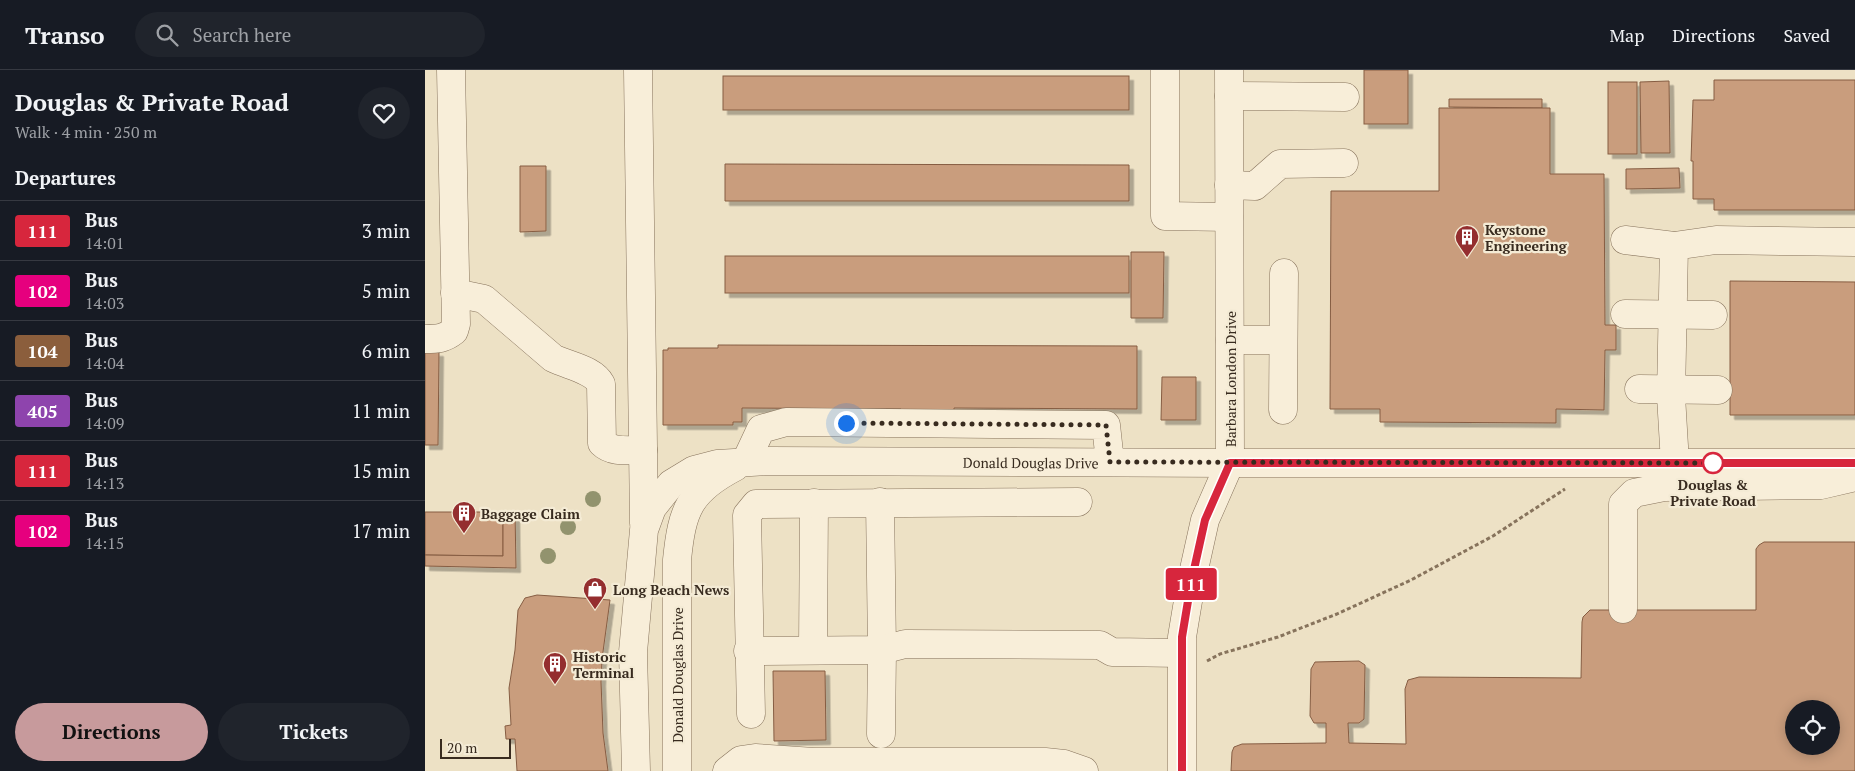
<!DOCTYPE html>
<meta charset="utf-8">
<style>
:root{--surface:#171b24;--page:#20242c;--text:#f1f3f6;--muted:#9ea1a6;--line:#363941;--accent:#c79a9c}
body{margin:0;font-family:"PT Serif",serif;background:var(--page);color:var(--text);height:100vh;display:flex;flex-direction:column;font-size:19px;white-space:nowrap}
*{box-sizing:border-box;margin:0}
p{font-size:16px;color:var(--muted)}
.icon{flex:none;width:28px;height:28px;fill:none;stroke:currentColor;stroke-width:2;stroke-linecap:round;stroke-linejoin:round}
.map{position:relative;flex:1;overflow:hidden}
.side{display:flex;flex-direction:column;background:var(--surface);width:425px}
.side>*{flex:none}
.badge{padding:0 10px;border-radius:4px;font-size:18px;line-height:32px}
.fabs{position:absolute;left:1360px;top:630px;display:grid;gap:10px}
.fabs a{display:grid;place-items:center;width:55px;height:55px;border-radius:50%;background:var(--surface);box-shadow:0 2px 12px #0003;font-size:25px}
.scale{position:absolute;left:15px;bottom:12px;width:71px;box-sizing:border-box;padding-left:5px;border:2px solid #382b1f;border-top:0;font-size:14px;line-height:18px;white-space:nowrap;color:#382b1f;-webkit-text-stroke:4px #f4ebd5;paint-order:stroke}
.you{position:absolute;width:25px;height:25px;margin:-12px;border:4px solid #fff;border-radius:50%;background:#1a73e8;box-shadow:0 0 0 8px #1a73e833}
.map>.badge{position:absolute;translate:-50% -50%;box-shadow:0 0 0 2px #fff}
h2{padding:0 15px;font-size:19px;line-height:45px}
.round{display:grid;place-items:center;flex:none;width:52px;height:52px;border-radius:26px;background:var(--page)}
.headline{display:flex;align-items:center;justify-content:space-between;height:85px;padding:0 15px}
h1{font-size:24px;font-weight:800;line-height:38px}
.cta{display:flex;gap:10px;margin-top:auto;padding:10px 15px}
.cta a{flex:1;height:58px;border-radius:30px;background:var(--accent);color:#111;font-size:20px;font-weight:800;line-height:58px;text-align:center}
.cta a+a{background:var(--page);color:var(--text)}
ul{padding:0;list-style:none}
li{display:flex;align-items:center;gap:15px;height:60px;padding:0 15px;border-top:1px solid var(--line)}
li div{flex:1}
li b{display:block;font-size:19px}
li em{font-style:normal}
li .badge{min-width:55px;font-weight:700;text-align:center}
header{display:flex;align-items:center;gap:30px;box-sizing:border-box;height:70px;padding:0 25px;background:var(--surface);border-bottom:1px solid var(--line)}
header strong{font-size:24px}
nav{display:flex;gap:28px;margin-inline-start:auto;font-size:18px}
.search{width:350px;height:45px;background:var(--page);display:flex;align-items:center;gap:12px;box-sizing:border-box;padding:0 18px;border-radius:28px;color:var(--muted);font-size:19px}
main{display:flex;flex:1;min-height:0}
.map>svg:first-child{display:block}
.building{fill:#c99d7d;stroke:#865d43;fill-rule:evenodd;filter:url(#shadow)}
.lines{fill:none;stroke-linecap:round;stroke-linejoin:round}
.minor-casing{stroke:#87735c;stroke-width:29}
.path{stroke:#87735c;stroke-width:3;stroke-dasharray:4 2.5;stroke-linecap:butt}
.minor{stroke:#f8eed9;stroke-width:28}
.tree{fill:#92936e}
.line-casing{stroke:#fff;stroke-width:11}
.line{stroke:#d7263d;stroke-width:8}
.walk{stroke:#382b1f;stroke-width:5;stroke-dasharray:0 9}
.stop-dot{fill:#fff;stroke:#d7263d;stroke-width:2.5}
.labels{text-anchor:middle;dominant-baseline:central;stroke-width:4.5;stroke-linejoin:round;paint-order:stroke}
.poi-label{font-size:14px;font-weight:bold;fill:#382b1f;stroke:#f4ebd5;text-anchor:start}
.street-label{font-size:14px;fill:#382b1f;stroke:#f4ebd5}
.stop-label{font-size:14px;font-weight:bold;fill:#382b1f;stroke:#f4ebd5}
</style>
<header>
<strong>Transo</strong>
<div class="search"><svg class="icon" aria-label="search" viewBox="0 0 24 24"><circle cx="10" cy="10" r="6"/><path d="M15 15l6 6"/></svg>Search here</div>
<nav><a>Map</a><a>Directions</a><a>Saved</a></nav>
</header>
<main>
<section class="side">
<div class="headline"><div><h1>Douglas &amp; Private Road</h1><p>Walk · 4 min · 250 m</p></div><a class="round"><svg class="icon" aria-label="heart" viewBox="0 0 24 24"><path d="M12 20l-8-8c-3-5 5-10 8-4 3-6 11-1 8 4z"/></svg></a></div>
<h2>Departures</h2>
<ul>
<li><span class="badge" style="background:#d7263d;color:#fff">111</span><div><b>Bus</b><p>14:01</p></div><em>3 min</em></li>
<li><span class="badge" style="background:#e6007e;color:#fff">102</span><div><b>Bus</b><p>14:03</p></div><em>5 min</em></li>
<li><span class="badge" style="background:#8b5e3c;color:#fff">104</span><div><b>Bus</b><p>14:04</p></div><em>6 min</em></li>
<li><span class="badge" style="background:#8e44ad;color:#fff">405</span><div><b>Bus</b><p>14:09</p></div><em>11 min</em></li>
<li><span class="badge" style="background:#d7263d;color:#fff">111</span><div><b>Bus</b><p>14:13</p></div><em>15 min</em></li>
<li><span class="badge" style="background:#e6007e;color:#fff">102</span><div><b>Bus</b><p>14:15</p></div><em>17 min</em></li>
</ul>
<div class="cta"><a>Directions</a><a>Tickets</a></div>
</section>
<div class="map">
<svg width="1430" height="701" viewBox="0 0 1430 701">
<defs>
<filter id="shadow"><feDropShadow dx="4.5" dy="4.5" stdDeviation="0" flood-color="#0004"/></filter>
</defs>
<rect width="100%" height="100%" fill="#ede1c5"/>
<g class="building">
<rect x="939" y="0" width="44" height="54"/>
<rect x="298" y="6" width="406" height="34"/>
<path d="M1289 10H1430V140H1289V129H1268V91H1266L1268 30H1289Z"/>
<path d="M1244 11 1245 83H1216L1215 12Z"/>
<rect x="1183" y="12" width="29" height="72"/>
<path d="M1024 29H1117V38L1024 37Z"/>
<path d="M1014 38H1125V104H1179L1180 255H1191V280H1180L1179 340 1131 339V353L955 352V339H905L906 121H1014Z"/>
<path d="M300 94 704 95V131H300Z"/>
<path d="M95 96H121V161L95 162Z"/>
<path d="M1254 98 1255 118 1201 119V99Z"/>
<path d="M706 182H739L738 248H706Z"/>
<rect x="300" y="186" width="404" height="37"/>
<path d="M1305 211 1430 212V345H1305Z"/>
<path d="M293 275 712 276V339L529 338V346H476V339L317 338V352H308V355H238V280H243V278H293Z"/>
<path d="M0 282H14L13 375H0Z"/>
<path d="M737 307H771V350H736Z"/>
<path d="M0 442H78V486L0 485Z"/>
<path d="M78 442H90L91 498 0 496V485L78 486Z"/>
<path d="M1339 472H1430V701H806L807 682 809 677 817 674 901 673V653H889L885 646 886 599 890 592 934 591 940 595 939 649 934 653H923L924 673 981 674 980 619 983 610 994 607 1156 608 1157 552 1158 547 1165 540H1331V479L1334 475ZM1369 639H1406V676H1369Z"/>
<path d="M112 525 185 530 177 589 176 612 178 663 183 701H92L90 669H81L80 656 86 655 84 618 90 580 93 540 100 528Z"/>
<path d="M348 601H400L401 670 349 671Z"/>
</g>
<g class="lines">
<g class="minor-casing">
<g id="minor">
<path d="M213 0 219 453"/>
<path d="M740 0V146L804 147"/>
<path d="M804 26 920 27"/>
<path d="M804 115 830 116 855 94 919 93"/>
<path d="M1200 170 1249 176"/>
<path d="M30 223 59 229 128 288C144 296 168 299 176 314L177 373C187 383 204 380 218 380"/>
<path d="M1200 244 1288 245"/>
<path d="M0 269C12 269 19 269 29 261L31 254 26 0"/>
<path d="M805 270H858"/>
<path d="M1214 319 1293 320"/>
<path d="M858 340 859 203"/>
<path d="M321 391 336 359 361 352 681 355 685 392"/>
<path d="M1250 393 1246 326 1249 176 1291 170 1430 172"/>
<path d="M455 432 457 580 456 664"/>
<path d="M1198 539V434L1209 423 1239 417 1396 415 1430 407"/>
<path d="M388 580 389 433"/>
<path d="M323 581 457 580 480 574 675 575 687 582 756 583"/>
<path d="M326 644 322 445 331 434 653 432"/>
<path id="s1" d="M211 701 208 582 219 460 227 438 246 414 269 400 292 394 344 391 805 393H1430"/>
<path d="M252 701V490C257 440 264 421 310 397"/>
<path d="M302 701 316 690 330 688 389 692H620L639 694 659 701"/>
<path d="M757 701V567L766 513 780 450 805 393 804 0"/>
</g>
</g>
<path class="path" d="M782 591 795 584 853 567 912 544 986 510 1068 466 1140 419"/>
<use href="#minor" class="minor"/>
</g>
<g class="tree">
<circle cx="168" cy="429" r="8"/>
<circle cx="143" cy="457" r="8"/>
<circle cx="123" cy="486" r="8"/>
</g>
<g class="lines">
<g class="line-casing">
<path id="line" d="M757 701V567L766 513 780 450 805 393H1430"/>
</g>
<use href="#line" class="line"/>
<path class="walk" d="M421 353 681 355 685 392 1288 393"/>
</g>
<defs>
<g id="building-pin" transform="scale(1.25)"><path d="M0 17L-7.5 6A9.5 9.5 0 1 1 7.5 6Z" fill="#942e2f" stroke="#f4ebd5"/><path d="M-4-6H4V6H1V3H-1V6H-4ZM-2.5-4.3h1.7v1.8h-1.7ZM.8-4.3h1.7v1.8H.8ZM-2.5-1h1.7V.8h-1.7ZM.8-1h1.7V.8H.8Z" fill="#fff"/></g>
<g id="shop-pin" transform="scale(1.25)"><path d="M0 17L-7.5 6A9.5 9.5 0 1 1 7.5 6Z" fill="#942e2f" stroke="#f4ebd5"/><path d="M-5-2.5h2.3a2.7 3.5 0 0 1 5.4 0H5L5.5 6h-11ZM-1.5-2.5h3a1.5 2.3 0 0 0-3 0Z" fill="#fff"/></g>
</defs>
<g fill-rule="evenodd">
<use href="#building-pin" x="1042" y="167"/>
<use href="#building-pin" x="39" y="443"/>
<use href="#shop-pin" x="170" y="519"/>
<use href="#building-pin" x="130" y="594"/>
</g>
<circle class="stop-dot" cx="1288" cy="393" r="10"/>
<g class="labels">
<g class="poi-label">
<text x="1060" y="159">Keystone<tspan x="1060" dy="16">Engineering</tspan></text>
<text x="56" y="443">Baggage Claim</text>
<text x="188" y="519">Long Beach News</text>
<text x="148" y="586">Historic<tspan x="148" dy="16">Terminal</tspan></text>
</g>
<g class="street-label">
<text transform="translate(805 309) rotate(-90)">Barbara London Drive</text>
<text stroke="none"><textPath href="#s1" startOffset="660">Donald Douglas Drive</textPath></text>
<text transform="translate(252 605) rotate(-90)">Donald Douglas Drive</text>
</g>
<g class="stop-label">
<text x="1288" y="414">Douglas &amp;<tspan x="1288" dy="16">Private Road</tspan></text>
</g>
</g>
</svg>
<div class="fabs">
<a><svg class="icon" aria-label="locate" viewBox="0 0 24 24"><circle cx="12" cy="12" r="6"/><path d="M12 2v4M12 18v4M2 12h4M18 12h4"/></svg></a>
</div>
<div class="scale">20 m</div>
<div class="you" style="left:421px;top:353px"></div>
<b class="badge" style="left:766px;top:514px;background:#d7263d;color:#fff">111</b>
</div>
</main>
